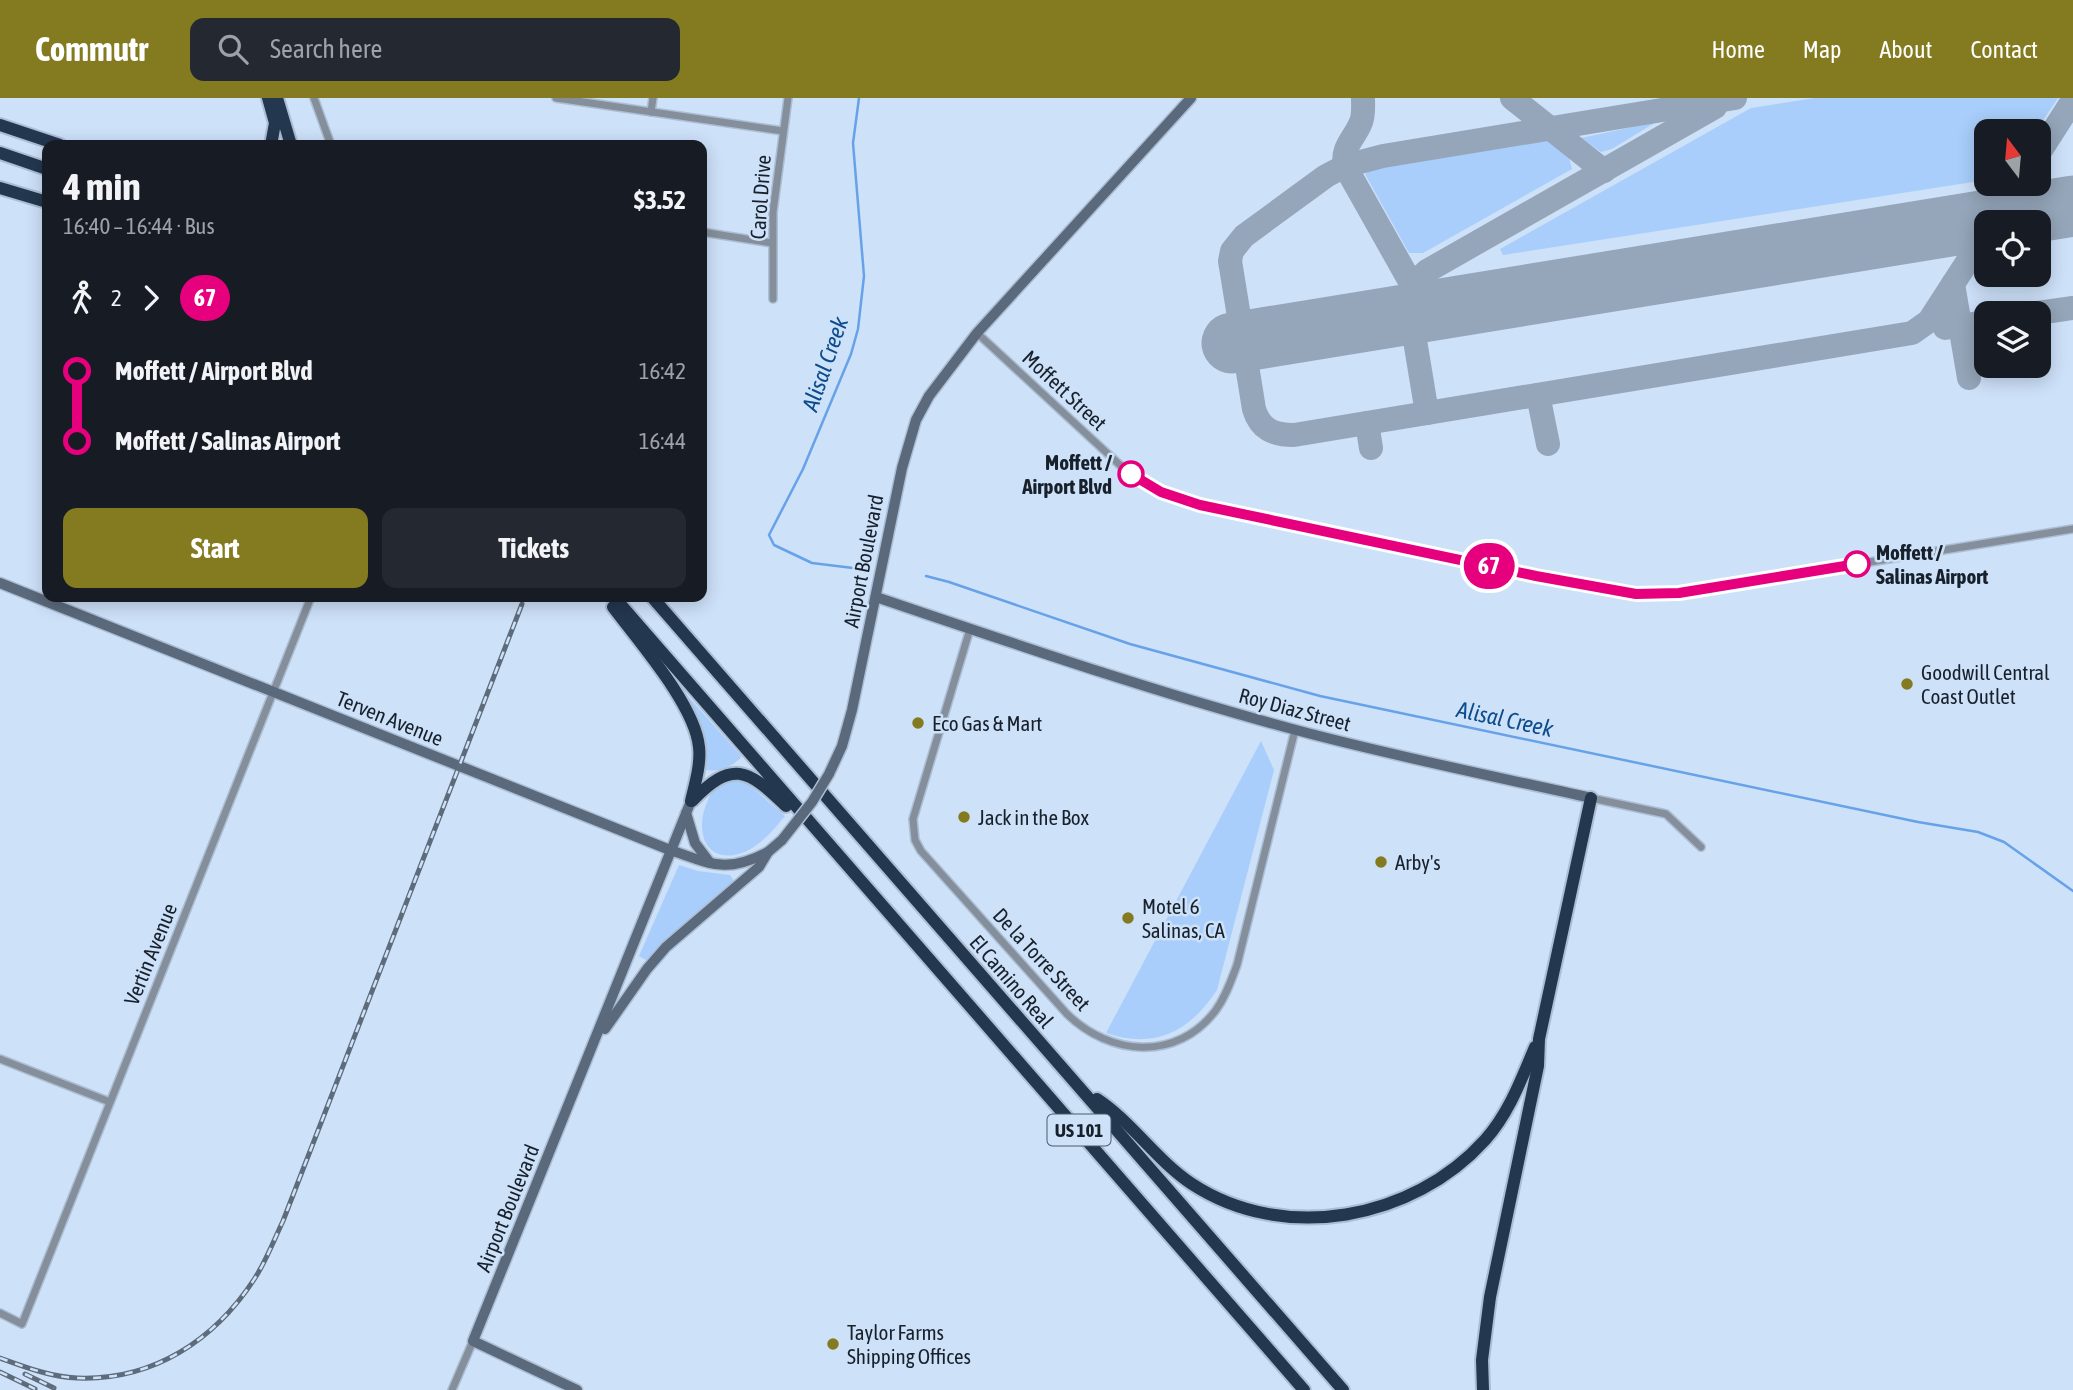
<!DOCTYPE html>
<meta charset="utf-8">
<style>
:root{--surface:#171b24;--page:#242831;--text:#f1f3f6;--muted:#9ea1a6;--accent:#847b21}
body{margin:0;font-family:"Asap Condensed",sans-serif;background:var(--page);color:var(--text);height:100vh;display:flex;flex-direction:column;font-size:26px;white-space:nowrap}
*{box-sizing:border-box;margin:0}
p{font-size:23px;color:var(--muted)}
.icon{flex:none;width:38px;height:38px;fill:none;stroke:currentColor;stroke-width:2;stroke-linecap:round;stroke-linejoin:round}
.map{position:relative;flex:1;overflow:hidden}
.drawer{position:absolute;left:42px;top:42px;width:665px;height:462px;display:flex;flex-direction:column;background:var(--surface);border-radius:14px;box-shadow:0 4px 18px #0003}
.drawer>*{flex:none}
.badge{padding:0 14px;border-radius:23px;font-size:24px;line-height:46px}
.needle{width:46px;rotate:344deg}
.controls{position:absolute;left:1974px;top:21px;display:grid;gap:14px}
.controls a{display:grid;place-items:center;width:77px;height:77px;border-radius:14px;background:var(--surface);box-shadow:0 4px 18px #0003;font-size:35px}
.map>.badge{position:absolute;translate:-50% -50%;box-shadow:0 0 0 4px #fff}
.legs{display:flex;align-items:center;gap:10px;height:77px;padding:0 21px;font-size:23px}
.legs p{margin-inline-start:auto}
.overview{display:flex;align-items:center;justify-content:space-between;height:119px;padding:0 21px}
h1{font-size:38px;font-weight:700;line-height:52px}
.button{display:flex;gap:14px;margin-top:auto;padding:14px 21px}
.button a{flex:1;height:80px;border-radius:14px;background:var(--accent);color:#fff;font-size:28px;font-weight:700;line-height:80px;text-align:center}
.button a+a{background:var(--page);color:var(--text)}
ul{padding:0 21px;list-style:none}
li{display:flex;align-items:center;gap:24px;height:70px;font-size:26px}
li i{display:grid;place-items:center;width:10px;height:100%;margin:0 9px;background:currentColor}
li i::after{content:'';width:18px;height:18px;margin:-9px;border:5px solid;border-radius:50%;background:var(--surface)}
li p{margin-inline-start:auto}
li:first-child i{background:linear-gradient(#0000 50%,currentColor 0)}
li:last-child i{background:linear-gradient(currentColor 50%,#0000 0)}
header{display:flex;align-items:center;gap:42px;box-sizing:border-box;height:98px;padding:0 35px;background:var(--accent);color:#fff}
header strong{font-size:33px}
nav{display:flex;gap:38px;margin-inline-start:auto;font-size:24px}
.search{width:490px;height:63px;background:var(--page);display:flex;align-items:center;gap:18px;box-sizing:border-box;padding:0 24px;border-radius:14px;color:var(--muted);font-size:26px}
.map>svg:first-child{display:block}
.green{fill:#a9cefb}
.lines{fill:none;stroke-linecap:round;stroke-linejoin:round}
.stream{stroke:#67a2e9;stroke-width:2.5}
.taxiway{stroke:#95a6ba;stroke-width:24}
.runway{stroke:#95a6ba;stroke-width:61}
.street-casing{stroke:#acbed4;stroke-width:10}
.secondary-casing{stroke:#acbed4;stroke-width:13}
.highway-casing{stroke:#acbed4;stroke-width:16}
.street{stroke:#858f9b;stroke-width:7}
.secondary{stroke:#5a697b;stroke-width:10}
.highway{stroke:#23374f;stroke-width:12}
.rail-casing{stroke:#5d6b7b;stroke-width:5}
.rail{stroke:#cde1f9;stroke-width:2.5;stroke-dasharray:8;stroke-linecap:butt}
.secondary-bridge-casing{stroke:#acbed4;stroke-width:13;stroke-linecap:butt}
.secondary-bridge{stroke:#5a697b;stroke-width:10}
.line-1-casing{stroke:#fff;stroke-width:16}
.line-1{stroke:#e6007e;stroke-width:10}
.stop-1-dot{fill:#fff;stroke:#e6007e;stroke-width:3.5}
.poi-dot{fill:#847b21;stroke:#cde1f9;stroke-width:2.5}
.labels{text-anchor:middle;dominant-baseline:central;stroke-width:5;stroke-linejoin:round;paint-order:stroke}
.shield{fill:#cde1f9;stroke:#4e5a69;stroke-width:2}
.shield-label{font-size:19px;font-weight:bold;fill:#17202b}
.street-label{font-size:21px;fill:#17202b;stroke:#cde1f9}
.stop-label{font-size:21px;font-weight:bold;fill:#17202b;stroke:#cde1f9;text-anchor:end}
.poi-label{font-size:21px;fill:#17202b;stroke:#cde1f9;text-anchor:start}
.water-label{font-size:23px;font-style:italic;fill:#0d4c8c;stroke:#cde1f9}
</style>
<header>
<strong>Commutr</strong>
<div class="search"><svg class="icon" aria-label="search" viewBox="0 0 24 24"><circle cx="10" cy="10" r="6"/><path d="M15 15l6 6"/></svg>Search here</div>
<nav><a>Home</a><a>Map</a><a>About</a><a>Contact</a></nav>
</header>
<div class="map">
<svg width="2073" height="1292" viewBox="0 0 2073 1292">
<rect width="100%" height="100%" fill="#cde1f9"/>
<g class="green">
<path d="M1815 0H2058L2036 33H1986V82L1503 157 1500 151 1751 10Z"/>
<path d="M1656 24 1612 51 1601 54 1581 40Z"/>
<path d="M1550 42 1569 60 1572 71 1423 155H1409L1365 76 1373 70Z"/>
<path d="M685 595 742 659C731 669 721 674 706 672 709 643 699 621 682 597Z"/>
<path d="M1261 643 1274 672 1217 892C1190 933 1155 952 1106 935Z"/>
<path d="M733 682 745 683 785 718C773 733 758 750 739 756 704 765 696 732 706 707 709 700 711 692 717 688 722 685 728 684 733 682Z"/>
<path d="M679 767 698 773 730 777 734 783 646 862 639 858Z"/>
</g>
<g class="lines">
<g class="stream">
<path d="M853 470 812 465 774 447 769 437 803 371 851 256 858 231 864 178 853 45 859 0"/>
<path d="M926 478 949 484 1130 546 1320 598 1918 724 1978 734 2004 744 2073 793"/>
</g>
<g class="taxiway">
<path d="M1363 0C1363 7 1364 17 1361 24 1355 40 1341 49 1345 68L1412 187"/>
<path d="M1512 0 1604 73"/>
<path d="M1735 0 1383 58 1345 68 1326 78 1244 138 1232 153 1230 163 1254 311C1260 331 1273 337 1294 337L1912 235 1929 223 1986 135"/>
<path d="M2039 55 2073 2"/>
<path d="M1993 124 2018 86"/>
<path d="M1953 186 1969 280"/>
<path d="M2038 215 2073 210"/>
<path d="M1945 230 1986 224"/>
<path d="M1538 297 1548 346"/>
<path d="M1427 315 1408 200 1412 187 1427 173 1715 9"/>
<path d="M1367 325 1371 350"/>
</g>
<path class="runway" d="M1232 245 2073 108"/>
<g class="street-casing">
<g id="street">
<path d="M314 0 331 47"/>
<path d="M556 0 783 33"/>
<path d="M651 14 653 0"/>
<path d="M702 134 772 145"/>
<path d="M773 201V114L788 0"/>
<path d="M977 235 1121 368 1141 383 1173 399 1234 414 1619 494 1651 497 1679 495 2073 431"/>
<path d="M970 531 913 721 915 742 921 753 1067 916C1110 958 1177 964 1216 912 1226 898 1231 883 1237 867L1295 632"/>
<path d="M1591 700 1666 716 1701 749"/>
<path d="M0 961 110 1004"/>
<path d="M0 1215 22 1226 311 499"/>
<path d="M452 1292 473 1243"/>
</g>
</g>
<g class="secondary-casing">
<g id="secondary">
<path d="M0 485 670 752C712 766 726 776 768 754"/>
<path d="M876 499C1015 546 1154 594 1296 632 1393 658 1493 678 1591 700"/>
<path d="M829 676 842 648 852 612 902 370 916 322 929 298 977 235 1191 0"/>
<path d="M686 715 695 745 710 765"/>
<path d="M605 931 647 871 666 849 759 769 768 754 782 742"/>
<path d="M577 1292 473 1243 691 703"/>
</g>
</g>
<g class="highway-casing">
<g id="highway">
<path d="M268 0 275 25 271 47"/>
<path d="M277 0 291 47"/>
<path d="M0 27 60 47"/>
<path d="M0 55 47 71"/>
<path d="M0 90 47 104"/>
<path d="M614 499 1304 1292"/>
<path d="M652 499 1343 1292"/>
<path d="M613 509C639 544 695 607 699 649 701 666 695 686 691 703"/>
<path d="M692 703C732 662 747 670 786 708"/>
<path d="M1097 1001C1132 1024 1156 1062 1192 1086 1284 1146 1413 1122 1485 1042 1509 1015 1521 982 1535 949"/>
<path d="M1483 1292 1482 1262 1490 1199 1538 968 1539 941 1591 700"/>
</g>
</g>
<use href="#street" class="street"/>
<use href="#secondary" class="secondary"/>
<use href="#highway" class="highway"/>
<g class="rail-casing">
<g id="rail">
<path d="M0 1260C25 1269 51 1279 77 1280 153 1283 215 1242 255 1180 266 1163 274 1142 283 1123L522 506"/>
<path d="M0 1274 35 1291"/>
<path d="M25 1276 54 1290"/>
</g>
</g>
<use href="#rail" class="rail"/>
<g class="secondary-bridge-casing">
<path id="secondary-bridge" d="M782 742 812 704 829 676"/>
</g>
<use href="#secondary-bridge" class="secondary-bridge"/>
</g>
<g class="lines">
<g class="line-1-casing">
<path id="line-1" d="M1131 376 1161 394 1200 407 1536 478 1636 496 1679 495 1857 466"/>
</g>
<use href="#line-1" class="line-1"/>
</g>
<g class="stop-1-dot">
<circle cx="1131" cy="376" r="12"/>
<circle cx="1857" cy="466" r="12"/>
</g>
<g class="poi-dot">
<circle cx="1907" cy="586" r="7"/>
<circle cx="918" cy="625" r="7"/>
<circle cx="964" cy="719" r="7"/>
<circle cx="1381" cy="764" r="7"/>
<circle cx="1128" cy="820" r="7"/>
<circle cx="833" cy="1246" r="7"/>
</g>
<g class="labels">
<rect class="shield" x="1047.5" y="1016.5" width="63" height="31" rx="5"/>
<g class="shield-label">
<text x="1079" y="1032">US 101</text>
</g>
<g class="street-label">
<text transform="translate(760 99) rotate(-86)">Carol Drive</text>
<text transform="translate(1065 292) rotate(43)">Moffett Street</text>
<text transform="translate(863 463) rotate(-79)">Airport Boulevard</text>
<text transform="translate(1295 611) rotate(15)">Roy Diaz Street</text>
<text transform="translate(390 620) rotate(22)">Terven Avenue</text>
<text transform="translate(150 856) rotate(-68)">Vertin Avenue</text>
<text transform="translate(1042 861) rotate(47)">De la Torre Street</text>
<text transform="translate(1012 883) rotate(49)">El Camino Real</text>
<text transform="translate(507 1110) rotate(-68)">Airport Boulevard</text>
</g>
<g class="stop-label">
<text x="1112" y="364">Moffett /<tspan x="1112" dy="24">Airport Blvd</tspan></text>
<text x="1876" y="454" text-anchor="start">Moffett /<tspan x="1876" dy="24">Salinas Airport</tspan></text>
</g>
<g class="poi-label">
<text x="1921" y="574">Goodwill Central<tspan x="1921" dy="24">Coast Outlet</tspan></text>
<text x="932" y="625">Eco Gas &amp; Mart</text>
<text x="978" y="719">Jack in the Box</text>
<text x="1395" y="764">Arby's</text>
<text x="1142" y="808">Motel 6<tspan x="1142" dy="24">Salinas, CA</tspan></text>
<text x="847" y="1234">Taylor Farms<tspan x="847" dy="24">Shipping Offices</tspan></text>
</g>
<g class="water-label">
<text transform="translate(825 266) rotate(-71)">Alisal Creek</text>
<text transform="translate(1505 621) rotate(12)">Alisal Creek</text>
</g>
</g>
</svg>
<div class="controls">
<a><svg class="needle" viewBox="-14 -14 28 28"><path d="M0-13l5 13h-10z" fill="#e53935"/><path d="M0 13l5-13h-10z" fill="#9ea1a6"/></svg></a>
<a><svg class="icon" aria-label="locate" viewBox="0 0 24 24"><circle cx="12" cy="12" r="6"/><path d="M12 2v4M12 18v4M2 12h4M18 12h4"/></svg></a>
<a><svg class="icon" aria-label="layers" viewBox="0 0 24 24"><path d="M12 4l9 5-9 5-9-5zM3 14l9 5 9-5"/></svg></a>
</div>
<b class="badge" style="left:1489px;top:468px;background:#e6007e;color:#fff">67</b>
<section class="drawer">
<div class="overview"><div><h1>4 min</h1><p>16:40 – 16:44 · Bus</p></div><b>$3.52</b></div>
<div class="legs"><svg class="icon" aria-label="walk" viewBox="0 0 24 24"><circle cx="13" cy="4" r="2"/><path d="M13 8l-2 6 4 7M11 14l-3 7M7 12l3-4h3l4 4"/></svg>2<svg class="icon" aria-label="forward" viewBox="0 0 24 24"><path d="M9 5l7 7-7 7"/></svg><b class="badge" style="background:#e6007e;color:#fff">67</b></div>
<ul>
<li><i style="color:#e6007e"></i><b>Moffett / Airport Blvd</b><p>16:42</p></li>
<li><i style="color:#e6007e"></i><b>Moffett / Salinas Airport</b><p>16:44</p></li>
</ul>
<div class="button"><a>Start</a><a>Tickets</a></div>
</section>
</div>
